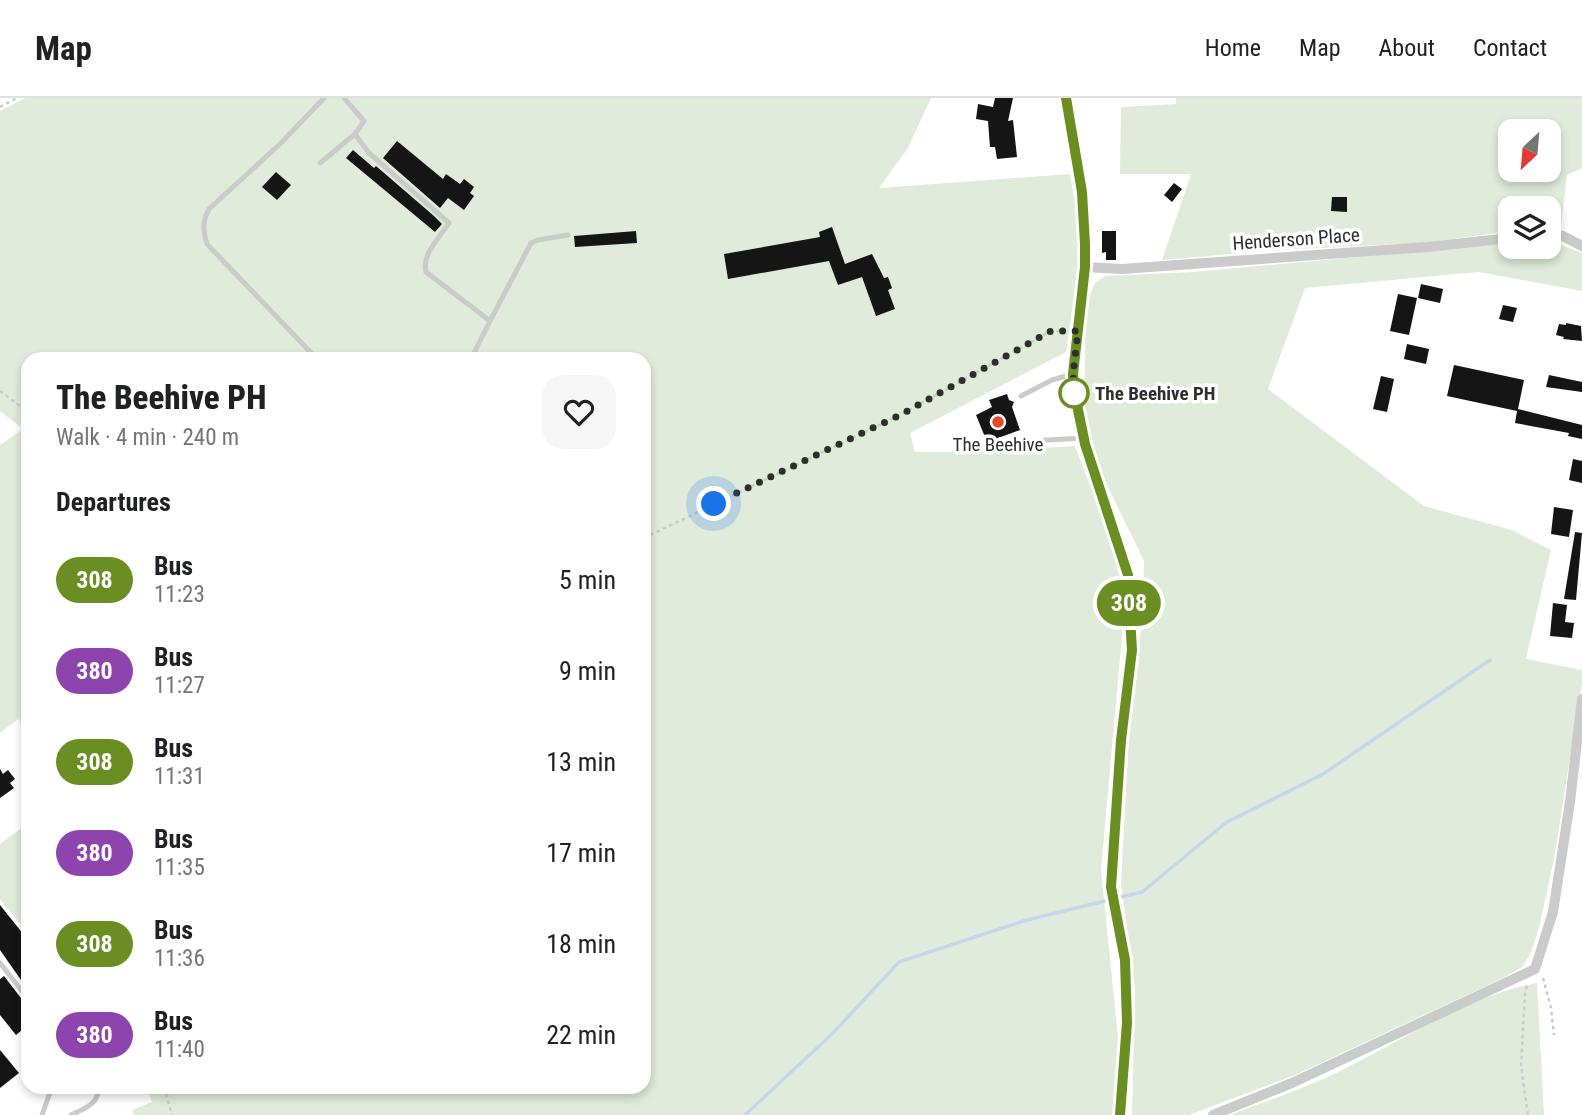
<!DOCTYPE html>
<meta charset="utf-8">
<style>
:root{--surface:#fff;--page:#f6f6f6;--text:#202124;--muted:#757577;--line:#e0e0e0}
body{margin:0;font-family:"Roboto Condensed",sans-serif;background:var(--page);color:var(--text);height:100vh;display:flex;flex-direction:column;font-size:26px;white-space:nowrap}
*{box-sizing:border-box;margin:0}
p{font-size:23px;color:var(--muted)}
.icon{flex:none;width:38px;height:38px;fill:none;stroke:currentColor;stroke-width:2;stroke-linecap:round;stroke-linejoin:round}
.map{position:relative;flex:1;overflow:hidden}
.sheet{position:absolute;left:21px;top:254px;width:630px;height:742px;display:flex;flex-direction:column;background:var(--surface);border-radius:21px;box-shadow:0 4px 10px #0003}
.sheet>*{flex:none}
.badge{padding:0 14px;border-radius:23px;font-size:24px;line-height:46px}
.needle{width:46px;rotate:206deg}
.controls{position:absolute;left:1498px;top:21px;display:grid;gap:14px}
.controls a{display:grid;place-items:center;width:63px;height:63px;border-radius:14px;background:var(--surface);box-shadow:0 4px 10px #0003;font-size:35px}
.you{position:absolute;width:35px;height:35px;margin:-18px;border:5px solid #fff;border-radius:50%;background:#1a73e8;box-shadow:0 0 0 10px #1a73e833}
.map>.badge{position:absolute;translate:-50% -50%;box-shadow:0 0 0 4px #fff}
h2{padding:0 35px;font-size:26px;line-height:63px}
.round{display:grid;place-items:center;flex:none;width:74px;height:74px;border-radius:21px;background:var(--page)}
.overview{display:flex;align-items:center;justify-content:space-between;height:119px;padding:0 35px}
h1{font-size:33px;font-weight:800;line-height:52px}
ul{padding:0;list-style:none}
li{display:flex;align-items:center;gap:21px;height:91px;padding:0 35px}
li div{flex:1}
li b{display:block;font-size:26px}
li em{font-style:normal}
li .badge{min-width:77px;font-weight:700;text-align:center}
header{display:flex;align-items:center;gap:42px;box-sizing:border-box;height:98px;padding:0 35px;background:var(--surface);border-bottom:2px solid var(--line)}
header strong{font-size:33px}
nav{display:flex;gap:38px;margin-inline-start:auto;font-size:24px}
.map>svg:first-child{display:block}
.green{fill:#e0ebdb;fill-rule:evenodd}
.lines{fill:none;stroke-linecap:round;stroke-linejoin:round}
.stream{stroke:#c7d5ec;stroke-width:3.5}
.building{fill:#151515}
.path{stroke:#cbcbcb;stroke-width:2.5;stroke-dasharray:3.5 3.5;stroke-linecap:butt}
.lane{stroke:#cbcbcb;stroke-width:5}
.street{stroke:#cbcbcb;stroke-width:10}
.secondary{stroke:#b8b8b8;stroke-width:14}
.line-casing{stroke:#fff;stroke-width:16}
.line{stroke:#6b8e23;stroke-width:10}
.walk{stroke:#2e2e2e;stroke-width:7;stroke-dasharray:0 12.6}
.stop-dot{fill:#fff;stroke:#6b8e23;stroke-width:3.5}
.poi-dot{fill:#e7492d;stroke:#fff;stroke-width:2.5}
.labels{text-anchor:middle;dominant-baseline:central;stroke-width:7;stroke-linejoin:round;paint-order:stroke}
.street-label{font-size:19px;fill:#2e2e2e;stroke:#fff}
.stop-label{font-size:19px;font-weight:bold;fill:#2e2e2e;stroke:#fff;text-anchor:start}
.poi-label{font-size:19px;fill:#2e2e2e;stroke:#fff}
</style>
<header>
<strong>Map</strong>
<nav><a>Home</a><a>Map</a><a>About</a><a>Contact</a></nav>
</header>
<div class="map">
<svg width="1582" height="1017" viewBox="0 0 1582 1017">
<rect width="100%" height="100%" fill="#fff"/>
<g class="green">
<path d="M25 0H931L908 50 879 90 1070 76 1078 127 1080 162 1066 254 910 335 915 354H973L1075 348 1103 421 1120 481 1122 538 1101 772 1119 949 1113 1017H134L132 1012 152 1004 146 989H644V261H28V634L18 621 0 635V347L23 331 0 313V13Z"/>
<path d="M1176 0H1582V70L1567 77 1561 126 1549 128V110H1510V133L1424 145 1276 152 1162 162 1191 76H1120L1121 9 1176 6ZM1510 33H1549V72H1510Z"/>
<path d="M1549 142 1582 155V193L1479 174 1305 190 1268 291 1424 408 1512 432 1551 452 1526 561 1582 572V585L1554 761 1539 830 1530 857 1522 869 1503 880 1295 977 1189 1017H1132L1135 891 1121 786 1128 654 1142 520 1144 463 1091 354 1084 300 1086 207 1095 185 1105 178 1193 174 1510 145V149H1549Z"/>
<path d="M28 725V835L0 801V746Z"/>
<path d="M1537 885 1544 1017H1230C1260 1005 1291 995 1321 982 1390 951 1462 899 1537 885Z"/>
</g>
<g class="lines">
<g class="stream">
<path d="M1116 800 1142 794 1227 724 1323 676 1490 562"/>
<path d="M745 1017 832 936 899 864 1027 822 1109 802"/>
</g>
</g>
<g class="building">
<path d="M995 0H1013L1008 23 1013 22 1017 59 997 61 995 49H990L988 23 976 21 978 6 993 9Z"/>
<path d="M397 43 443 81 446 76 460 86 464 81 474 89 470 95 474 98 464 112 448 100 440 110 383 60Z"/>
<path d="M353 52 374 70 376 68 434 118 442 126 435 134 346 60Z"/>
<path d="M276 74 291 87 277 102 262 89Z"/>
<path d="M1174 85 1182 91 1172 104 1164 97Z"/>
<path d="M1332 99H1347V114L1331 113Z"/>
<path d="M832 129 845 166 872 156 884 180 888 179 892 190 888 192 895 211 876 218 862 179 838 187 829 163 728 181 724 156 820 139 819 134Z"/>
<path d="M636 133 637 145 575 149 574 138Z"/>
<path d="M1102 133H1116V162H1106V154L1102 155Z"/>
<path d="M1421 186 1443 191 1440 205 1418 200Z"/>
<path d="M1398 196 1417 200 1409 237 1390 233Z"/>
<path d="M1503 207 1517 210 1513 224 1499 221Z"/>
<path d="M1566 225 1581 228 1582 243 1563 241 1564 239 1556 237 1559 226 1566 227Z"/>
<path d="M1407 246 1429 251 1426 266 1404 261Z"/>
<path d="M1454 267 1524 282 1518 311 1582 327V341L1568 338 1569 335 1515 325 1517 313 1447 298Z"/>
<path d="M1549 277 1582 284V294L1546 289Z"/>
<path d="M1381 278 1394 281 1387 314 1373 311Z"/>
<path d="M1007 296 1009 302 1014 304 1012 309 1020 332 987 344 976 317 992 309 989 302Z"/>
<path d="M1573 361 1582 363V385L1569 382Z"/>
<path d="M1554 409 1573 412 1569 439 1551 436Z"/>
<path d="M1575 434 1582 435 1576 502 1564 501Z"/>
<path d="M1553 505 1567 507 1565 524 1574 525 1572 540 1550 538Z"/>
<path d="M0 671 3 676 8 672 15 681 10 685 14 690 0 700Z"/>
<path d="M0 807 28 842V892L0 852Z"/>
<path d="M4 878 24 904 28 906V927L16 937 0 917V881Z"/>
<path d="M0 952 19 975 0 990Z"/>
</g>
<g class="lines">
<g class="path">
<path d="M0 9 17 0"/>
<path d="M0 293 28 314"/>
<path d="M644 440 902 316 1051 233H1063"/>
<path d="M1543 880 1551 910 1554 937"/>
<path d="M1527 888 1525 894 1521 968 1528 1017"/>
<path d="M164 989 172 1017"/>
</g>
<g class="lane">
<path d="M344 0 364 23 355 36 369 55 449 125C440 139 421 157 426 174L490 223 471 261"/>
<path d="M320 65 355 36"/>
<path d="M490 223 531 145 538 142 568 137"/>
<path d="M317 261 207 146C203 132 202 124 209 111L281 45 324 0"/>
<path d="M1021 298 1052 282 1070 277"/>
<path d="M1012 344 1083 340"/>
<path d="M0 865 28 901"/>
<path d="M42 1017 52 989"/>
<path d="M71 1017C84 1011 99 1006 99 989"/>
</g>
<g class="street">
<path d="M1549 137 1563 138 1582 148"/>
<path d="M1085 169 1122 171 1427 149 1510 140"/>
<path d="M1213 1017 1292 985 1535 871 1553 814 1570 704 1582 601"/>
</g>
<path class="secondary" d="M1066 0 1081 94 1085 146V169L1073 276 1074 292 1085 346 1127 477 1132 552 1121 642 1111 789 1125 862 1127 925 1120 1017"/>
</g>
<g class="lines">
<g class="line-casing">
<path id="line" d="M1066 0 1082 94 1085 146V169L1073 276 1074 292 1085 346 1128 477 1129 502 1132 552 1121 642 1111 789 1125 862 1127 925 1120 1017"/>
</g>
<use href="#line" class="line"/>
<path class="walk" d="M714 406 902 316 1051 233H1078L1073 276 1074 295"/>
</g>
<circle class="stop-dot" cx="1074" cy="295" r="14"/>
<circle class="poi-dot" cx="998" cy="324" r="7"/>
<g class="labels">
<g class="street-label">
<text transform="translate(1296 141) rotate(-4)">Henderson Place</text>
</g>
<g class="stop-label">
<text x="1095" y="295">The Beehive PH</text>
</g>
<g class="poi-label">
<text x="998" y="346">The Beehive</text>
</g>
</g>
</svg>
<div class="controls">
<a><svg class="needle" viewBox="-14 -14 28 28"><path d="M0-13l5 13h-10z" fill="#e53935"/><path d="M0 13l5-13h-10z" fill="#757577"/></svg></a>
<a><svg class="icon" aria-label="layers" viewBox="0 0 24 24"><path d="M12 4l9 5-9 5-9-5zM3 14l9 5 9-5"/></svg></a>
</div>
<div class="you" style="left:714px;top:406px"></div>
<b class="badge" style="left:1129px;top:505px;background:#6b8e23;color:#fff">308</b>
<section class="sheet">
<div class="overview"><div><h1>The Beehive PH</h1><p>Walk · 4 min · 240 m</p></div><a class="round"><svg class="icon" aria-label="heart" viewBox="0 0 24 24"><path d="M12 20l-8-8c-3-5 5-10 8-4 3-6 11-1 8 4z"/></svg></a></div>
<h2>Departures</h2>
<ul>
<li><span class="badge" style="background:#6b8e23;color:#fff">308</span><div><b>Bus</b><p>11:23</p></div><em>5 min</em></li>
<li><span class="badge" style="background:#8e44ad;color:#fff">380</span><div><b>Bus</b><p>11:27</p></div><em>9 min</em></li>
<li><span class="badge" style="background:#6b8e23;color:#fff">308</span><div><b>Bus</b><p>11:31</p></div><em>13 min</em></li>
<li><span class="badge" style="background:#8e44ad;color:#fff">380</span><div><b>Bus</b><p>11:35</p></div><em>17 min</em></li>
<li><span class="badge" style="background:#6b8e23;color:#fff">308</span><div><b>Bus</b><p>11:36</p></div><em>18 min</em></li>
<li><span class="badge" style="background:#8e44ad;color:#fff">380</span><div><b>Bus</b><p>11:40</p></div><em>22 min</em></li>
</ul>
</section>
</div>
